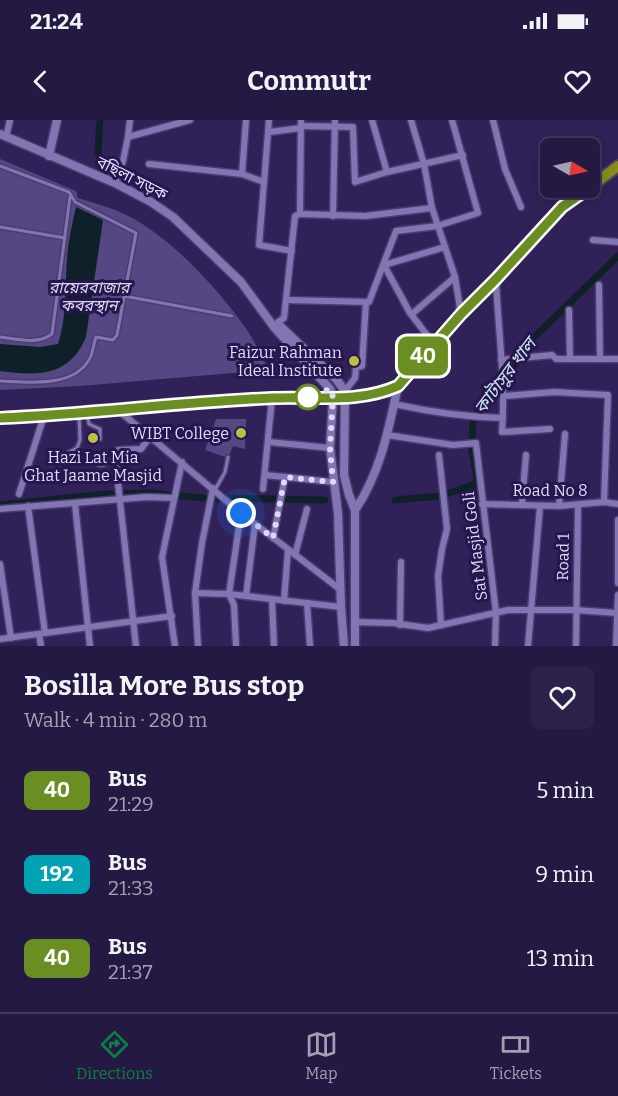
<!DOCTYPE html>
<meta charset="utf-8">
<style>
:root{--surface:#241942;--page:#2c2249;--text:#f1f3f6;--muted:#a3a0b2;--line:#41385b;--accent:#0b8043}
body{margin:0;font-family:Bitter,"Noto Sans Bengali",serif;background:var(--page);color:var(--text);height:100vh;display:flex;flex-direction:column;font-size:22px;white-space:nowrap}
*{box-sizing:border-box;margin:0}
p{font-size:20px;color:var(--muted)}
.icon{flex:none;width:33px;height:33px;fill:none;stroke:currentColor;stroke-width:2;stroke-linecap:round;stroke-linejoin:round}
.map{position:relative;height:526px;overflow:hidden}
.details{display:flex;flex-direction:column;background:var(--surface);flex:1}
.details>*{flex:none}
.badge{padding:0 12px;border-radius:9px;font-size:21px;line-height:39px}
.needle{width:39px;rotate:99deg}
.controls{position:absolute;left:540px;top:18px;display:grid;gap:12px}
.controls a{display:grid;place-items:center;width:60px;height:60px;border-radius:9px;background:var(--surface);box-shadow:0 3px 15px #0003,0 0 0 2px var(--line);font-size:30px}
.you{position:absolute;width:30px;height:30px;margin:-15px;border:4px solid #fff;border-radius:50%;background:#1a73e8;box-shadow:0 0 0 9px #1a73e833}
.map>.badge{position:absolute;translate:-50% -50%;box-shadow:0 0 0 3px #fff}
.round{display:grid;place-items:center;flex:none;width:63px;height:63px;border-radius:9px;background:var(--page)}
.summary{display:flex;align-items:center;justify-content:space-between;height:102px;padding:0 24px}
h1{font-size:28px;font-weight:700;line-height:45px}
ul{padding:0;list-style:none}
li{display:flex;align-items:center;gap:18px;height:84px;padding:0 24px}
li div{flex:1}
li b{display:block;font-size:22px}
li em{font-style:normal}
li .badge{min-width:66px;font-weight:700;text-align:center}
.status{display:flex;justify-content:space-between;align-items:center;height:42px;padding:0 30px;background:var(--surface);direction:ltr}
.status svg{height:16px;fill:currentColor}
header{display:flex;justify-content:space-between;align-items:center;height:78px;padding:0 24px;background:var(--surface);font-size:27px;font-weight:700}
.tab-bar{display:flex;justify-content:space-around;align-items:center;height:84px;border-top:2px solid var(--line);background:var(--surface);font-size:16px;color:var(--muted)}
.tab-bar a{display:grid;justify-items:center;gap:3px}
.tab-bar .current{color:var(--accent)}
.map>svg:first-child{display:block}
.green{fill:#554784}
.water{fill:#0f2028}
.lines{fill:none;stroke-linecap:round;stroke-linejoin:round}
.canal{stroke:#0f2028;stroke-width:7}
.lane-casing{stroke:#4c3d6e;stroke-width:6}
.street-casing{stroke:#4c3d6e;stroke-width:9}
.secondary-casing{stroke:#4c3d6e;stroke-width:11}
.highway-casing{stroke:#4c3d6e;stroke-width:14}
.lane{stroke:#8175b3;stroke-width:3}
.street{stroke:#8175b3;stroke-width:6}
.secondary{stroke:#8175b3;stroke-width:8}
.highway{stroke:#888d16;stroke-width:10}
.line-casing{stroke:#fff;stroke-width:14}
.line{stroke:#6b8e23;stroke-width:9}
.walk{stroke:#dfdafd;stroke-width:6;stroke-dasharray:0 10.8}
.poi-dot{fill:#bac046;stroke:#27164d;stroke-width:2}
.stop-dot{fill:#fff;stroke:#6b8e23;stroke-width:3}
.labels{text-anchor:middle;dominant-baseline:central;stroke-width:6;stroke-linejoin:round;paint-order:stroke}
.street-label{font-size:16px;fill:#dfdafd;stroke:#27164d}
.park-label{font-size:16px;font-style:italic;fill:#dbd7f0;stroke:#27164d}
.poi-label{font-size:16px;fill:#dfdafd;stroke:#27164d;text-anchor:end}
.water-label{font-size:18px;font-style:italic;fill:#c8e1f0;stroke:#27164d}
</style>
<div class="status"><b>21:24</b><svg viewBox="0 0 49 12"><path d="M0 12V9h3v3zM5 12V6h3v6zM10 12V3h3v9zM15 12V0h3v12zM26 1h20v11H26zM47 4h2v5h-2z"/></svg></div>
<header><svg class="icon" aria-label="back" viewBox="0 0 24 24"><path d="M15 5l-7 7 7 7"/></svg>Commutr<svg class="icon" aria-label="heart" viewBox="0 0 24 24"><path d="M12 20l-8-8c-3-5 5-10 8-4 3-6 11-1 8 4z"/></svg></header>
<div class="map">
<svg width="618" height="526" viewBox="0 0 618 526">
<rect width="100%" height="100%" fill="#302158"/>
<g class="green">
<path d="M0 39 76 71 78 78C91 82 105 86 118 91 166 111 220 170 249 213 256 224 262 238 269 250L80 266 0 270Z"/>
<path d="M216 299H246L245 329 233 326 229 335 226 334 225 337 205 330Z"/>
</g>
<path class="water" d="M76 87 103 100 86 217C69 257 39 256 0 251V224L40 227 58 224C67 197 65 167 67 139 68 122 72 104 76 87Z"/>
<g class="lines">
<g class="canal">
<path d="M98 32 100 0"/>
<path d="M395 380 441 376 475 364 477 359 472 330 473 299 489 272 510 253 522 229 618 136"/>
<path d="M0 385 105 374 149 373 204 378 325 380"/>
</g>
<g class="lane-casing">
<g id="lane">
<path d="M0 46 69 72 75 82 136 113 117 215 113 220 96 217C94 223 93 230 91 236 76 269 29 262 0 261"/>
<path d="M0 107 65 118"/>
<path d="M124 176 232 196"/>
<path d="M0 217C17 219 38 225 52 214L70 77"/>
<path d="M87 294 89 304 100 309V319"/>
<path d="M51 344 65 339 69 332 77 328 80 320 79 295"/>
<path d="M99 345H104L114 339"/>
<path d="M215 370 225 352 228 337"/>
</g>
</g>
<g class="street-casing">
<g id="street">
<path d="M269 0 259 125 292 131"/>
<path d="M372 0 387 52"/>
<path d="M411 0 424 44 432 88 455 157 461 194"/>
<path d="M493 0 505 49 521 87"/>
<path d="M301 6 353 7 355 62 387 52 463 35"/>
<path d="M269 12 301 8"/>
<path d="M6 17 10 0"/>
<path d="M128 17 130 0"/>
<path d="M149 44 242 54 264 62"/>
<path d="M242 54 246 0"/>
<path d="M115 63 123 41 128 17 190 0"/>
<path d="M300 94 365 96 432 88"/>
<path d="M333 96 335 0"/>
<path d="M593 120 618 122"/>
<path d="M384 145 410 193 434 224"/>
<path d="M384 145 445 127"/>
<path d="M496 159C498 211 506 261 502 312L550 309"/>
<path d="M599 165 600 239"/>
<path d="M287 180 369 182 396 111 437 106 478 93 452 0"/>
<path d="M569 190 570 239"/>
<path d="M412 194 455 157"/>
<path d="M277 203 284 198 295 96 300 94 301 0"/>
<path d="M501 240 552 235 556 239H618"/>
<path d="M345 271 355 258 356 247 362 246 366 182"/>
<path d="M504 276 554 272 608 275 604 382"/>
<path d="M394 284C430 292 466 297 503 298"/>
<path d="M118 290 241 393 341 470"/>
<path d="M387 315 453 325 476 323 496 493 495 526"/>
<path d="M269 322 330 328"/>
<path d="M439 335 447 409 442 429 438 456 441 505"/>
<path d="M265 355 333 362"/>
<path d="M263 369 272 278"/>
<path d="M19 374 44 296"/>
<path d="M75 384 90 526"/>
<path d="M482 384 559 386 604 382 618 384"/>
<path d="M522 384 526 335"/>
<path d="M28 386 45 513"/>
<path d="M559 386 565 314"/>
<path d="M0 389 147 377 173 378"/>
<path d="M618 400V463"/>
<path d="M273 418 285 357"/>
<path d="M295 435 307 389"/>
<path d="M0 444 11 518"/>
<path d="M195 473 229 474 341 487"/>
<path d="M246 476 255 404"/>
<path d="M272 480 274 526"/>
<path d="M284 481 288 430"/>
<path d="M307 483 310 526"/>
<path d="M354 502 393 503 428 508 508 490H575L617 493"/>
<path d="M400 505 401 442"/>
<path d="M39 514 41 526"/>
<path d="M0 519 172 496"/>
<path d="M136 526 115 336 118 330 141 329 150 317"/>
<path d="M175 526 162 437 182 342"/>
<path d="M198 526 195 473 202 423 213 368"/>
<path d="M236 526 234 485 229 474 241 393"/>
<path d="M528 526 540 386"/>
<path d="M576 526 578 386"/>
<path d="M616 526 618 475"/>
</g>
</g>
<g class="secondary-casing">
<g id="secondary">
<path d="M0 14 115 63 151 82 173 97 241 162 274 207 330 269 333 277 330 328 338 393 341 487 344 526"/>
<path d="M49 36 57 0"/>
<path d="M281 207 336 259 345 271 344 355 349 375 355 390V526"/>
<path d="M355 390C380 354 389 308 398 266"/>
</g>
</g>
<g class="highway-casing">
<g id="highway">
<path d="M590 67 618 46"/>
<path d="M0 298C91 293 182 282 273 278 316 276 357 284 398 266L461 194 496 159 562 87 589 68"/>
</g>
</g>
<use href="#lane" class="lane"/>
<use href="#street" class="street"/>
<use href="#secondary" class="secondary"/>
<use href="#highway" class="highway"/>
</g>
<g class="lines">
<g class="line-casing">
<path id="line" d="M0 298C91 294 182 282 273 278 317 276 357 284 398 266L461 194 496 159 562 87 589 68"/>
</g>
<use href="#line" class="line"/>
<path class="walk" d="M241 393 273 418 285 357 333 362 330 328 333 277 330 269 308 277"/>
</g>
<g class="poi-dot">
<circle cx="354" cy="241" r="6"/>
<circle cx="241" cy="313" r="6"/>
<circle cx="93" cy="318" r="6"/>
</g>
<circle class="stop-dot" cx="308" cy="277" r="12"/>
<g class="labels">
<g class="street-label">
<text transform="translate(132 58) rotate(27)">বছিলা সড়ক</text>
<text x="550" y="370">Road No 8</text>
<text transform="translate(475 426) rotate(-97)">Sat Masjid Goli</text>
<text transform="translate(563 437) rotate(-89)">Road 1</text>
</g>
<g class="park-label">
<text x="89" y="167">রায়েরবাজার<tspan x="89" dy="18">কবরস্থান</tspan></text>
</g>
<g class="poi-label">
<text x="342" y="232">Faizur Rahman<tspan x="342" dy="18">Ideal Institute</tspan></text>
<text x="229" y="313">WIBT College</text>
<text x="93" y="337" text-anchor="middle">Hazi Lat Mia<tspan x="93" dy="18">Ghat Jaame Masjid</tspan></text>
</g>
<g class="water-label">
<text transform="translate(505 256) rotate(-53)">কাটাসুর খাল</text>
</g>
</g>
</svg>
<div class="controls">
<a><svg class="needle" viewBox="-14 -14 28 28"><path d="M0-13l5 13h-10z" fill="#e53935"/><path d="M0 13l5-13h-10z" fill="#a3a0b2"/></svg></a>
</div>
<div class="you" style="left:241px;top:393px"></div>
<b class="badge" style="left:423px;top:236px;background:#6b8e23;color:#fff">40</b>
</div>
<section class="details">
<div class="summary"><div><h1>Bosilla More Bus stop</h1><p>Walk · 4 min · 280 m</p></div><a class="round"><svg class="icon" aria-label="heart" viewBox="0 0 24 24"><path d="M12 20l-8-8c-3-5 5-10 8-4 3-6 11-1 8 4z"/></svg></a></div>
<ul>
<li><span class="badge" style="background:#6b8e23;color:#fff">40</span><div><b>Bus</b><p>21:29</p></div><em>5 min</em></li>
<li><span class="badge" style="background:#00a3b4;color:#fff">192</span><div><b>Bus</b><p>21:33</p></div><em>9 min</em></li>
<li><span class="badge" style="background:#6b8e23;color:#fff">40</span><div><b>Bus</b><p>21:37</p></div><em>13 min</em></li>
</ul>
</section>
<nav class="tab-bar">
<a class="current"><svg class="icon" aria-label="directions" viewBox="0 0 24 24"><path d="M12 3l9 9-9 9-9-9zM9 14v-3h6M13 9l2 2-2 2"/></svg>Directions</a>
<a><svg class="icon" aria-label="map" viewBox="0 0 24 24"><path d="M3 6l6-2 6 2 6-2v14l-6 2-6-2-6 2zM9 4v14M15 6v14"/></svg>Map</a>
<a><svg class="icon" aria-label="tickets" viewBox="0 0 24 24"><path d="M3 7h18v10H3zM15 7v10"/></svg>Tickets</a>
</nav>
